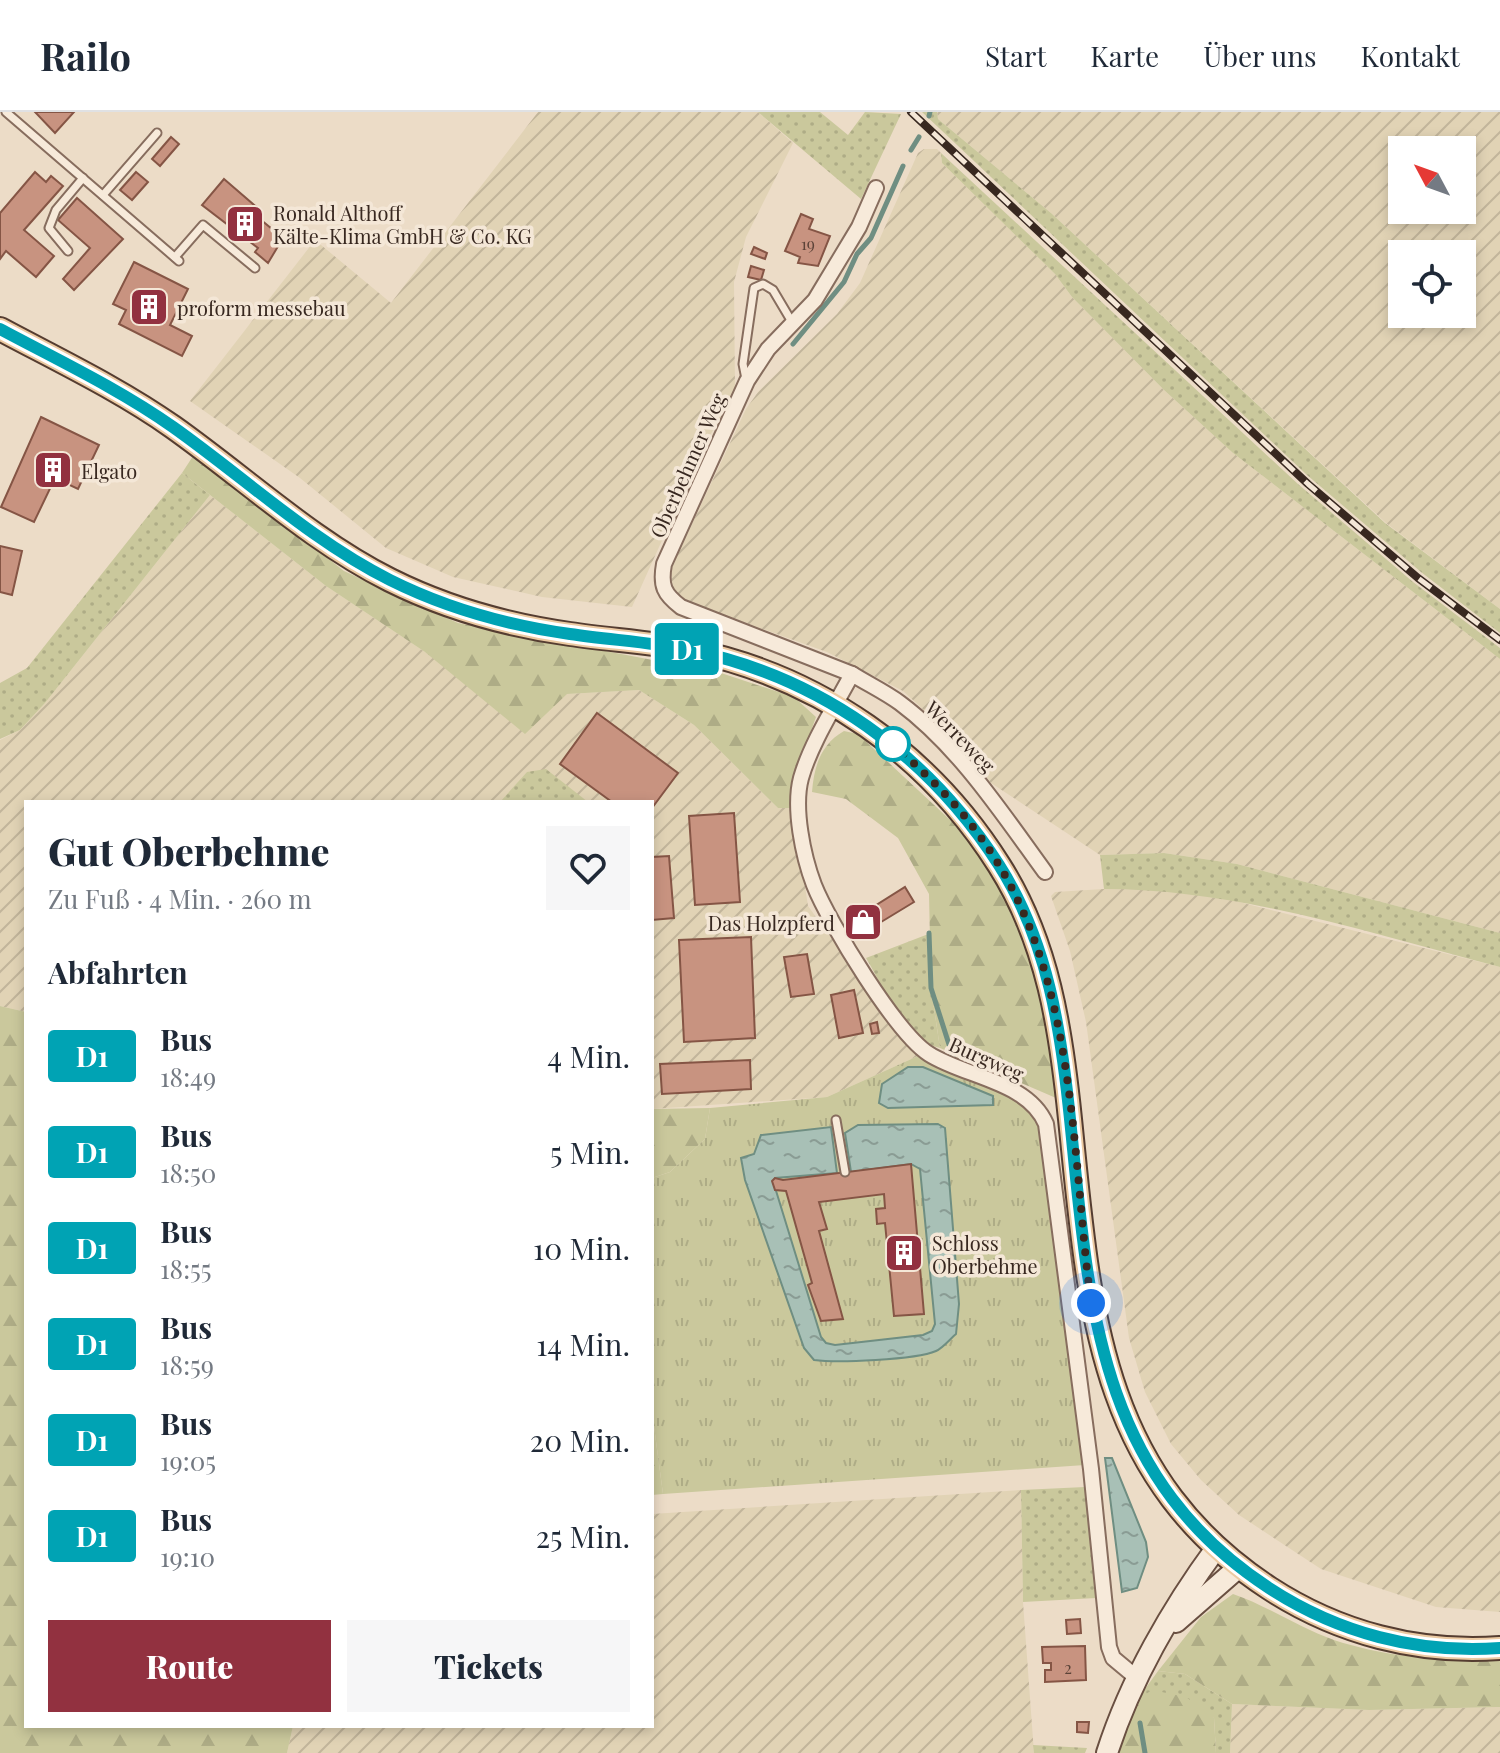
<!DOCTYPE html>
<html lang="de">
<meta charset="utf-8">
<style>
:root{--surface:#fff;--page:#f6f6f7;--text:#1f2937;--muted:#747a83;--line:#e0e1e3;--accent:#923140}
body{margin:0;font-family:"Playfair Display",serif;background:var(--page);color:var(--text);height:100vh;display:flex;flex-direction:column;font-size:30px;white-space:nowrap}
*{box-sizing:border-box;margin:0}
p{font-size:26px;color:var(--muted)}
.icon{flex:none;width:44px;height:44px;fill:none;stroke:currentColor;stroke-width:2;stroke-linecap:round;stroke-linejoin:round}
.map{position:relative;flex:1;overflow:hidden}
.details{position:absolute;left:24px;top:688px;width:630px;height:928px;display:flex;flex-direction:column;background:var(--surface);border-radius:0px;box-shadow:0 4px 12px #0003}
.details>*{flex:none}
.badge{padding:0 16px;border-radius:6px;font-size:28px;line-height:52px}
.needle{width:52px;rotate:311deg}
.tools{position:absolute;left:1388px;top:24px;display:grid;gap:16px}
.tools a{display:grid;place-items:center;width:88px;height:88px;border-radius:0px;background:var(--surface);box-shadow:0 4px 12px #0003;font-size:40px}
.you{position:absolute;width:40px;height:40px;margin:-20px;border:6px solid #fff;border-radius:50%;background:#1a73e8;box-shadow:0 0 0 12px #1a73e833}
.map>.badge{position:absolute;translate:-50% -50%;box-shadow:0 0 0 4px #fff}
h2{padding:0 24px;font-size:30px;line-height:72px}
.round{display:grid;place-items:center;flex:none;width:84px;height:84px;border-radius:0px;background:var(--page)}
.summary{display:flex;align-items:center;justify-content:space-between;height:136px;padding:0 24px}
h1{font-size:38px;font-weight:800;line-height:60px}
.button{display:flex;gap:16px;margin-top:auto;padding:16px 24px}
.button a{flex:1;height:92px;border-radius:0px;background:var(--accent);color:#fff;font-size:32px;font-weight:800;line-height:92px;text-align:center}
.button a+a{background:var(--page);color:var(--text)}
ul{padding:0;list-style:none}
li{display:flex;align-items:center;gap:24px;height:96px;padding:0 24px}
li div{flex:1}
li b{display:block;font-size:30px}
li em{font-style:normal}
li .badge{min-width:88px;font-weight:700;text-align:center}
header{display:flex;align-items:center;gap:48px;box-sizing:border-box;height:112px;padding:0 40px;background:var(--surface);border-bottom:2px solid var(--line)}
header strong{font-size:38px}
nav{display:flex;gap:44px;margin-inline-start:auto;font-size:28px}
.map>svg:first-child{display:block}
.farmland{fill:url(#farmland-furrows);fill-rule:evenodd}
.grass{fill:url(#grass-dots)}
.forest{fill:url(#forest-firs)}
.park{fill:url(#park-tufts)}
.water{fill:url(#water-ripples);stroke:#6f8e82;stroke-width:2}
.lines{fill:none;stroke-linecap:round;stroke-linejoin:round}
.stream{stroke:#6f8e82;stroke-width:5}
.building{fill:#c89380;stroke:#855545;stroke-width:2}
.lane-casing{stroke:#876d5e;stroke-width:11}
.street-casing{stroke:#876d5e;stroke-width:18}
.secondary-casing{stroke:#694f41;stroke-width:24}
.primary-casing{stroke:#553d31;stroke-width:26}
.lane{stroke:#f7eada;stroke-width:7}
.street{stroke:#f7eada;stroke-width:14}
.secondary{stroke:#f7eada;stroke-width:20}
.primary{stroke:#eccaa2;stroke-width:22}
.rail-casing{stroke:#382820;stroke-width:8}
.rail{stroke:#f4e7d7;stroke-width:5;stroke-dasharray:15;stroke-linecap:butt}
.line-casing{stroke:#fff;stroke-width:18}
.line{stroke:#00a3b4;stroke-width:12}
.walk{stroke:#382820;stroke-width:8;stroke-dasharray:0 14.4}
.stop-dot{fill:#fff;stroke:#00a3b4;stroke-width:4}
.labels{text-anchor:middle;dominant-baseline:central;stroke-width:7;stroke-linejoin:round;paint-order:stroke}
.number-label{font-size:16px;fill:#5c4338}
.poi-label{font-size:20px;fill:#382820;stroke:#f4e7d7;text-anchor:start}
.street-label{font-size:20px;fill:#382820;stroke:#f4e7d7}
</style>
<header>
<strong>Railo</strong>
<nav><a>Start</a><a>Karte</a><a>Über uns</a><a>Kontakt</a></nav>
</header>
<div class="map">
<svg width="1500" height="1641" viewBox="0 0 1500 1641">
<defs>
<pattern id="farmland-furrows" width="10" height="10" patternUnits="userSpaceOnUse" patternTransform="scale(2)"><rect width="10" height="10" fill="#e1d3b5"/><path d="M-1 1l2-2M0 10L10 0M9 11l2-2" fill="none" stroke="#c2b59b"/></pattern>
<pattern id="grass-dots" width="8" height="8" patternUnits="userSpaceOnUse" patternTransform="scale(2)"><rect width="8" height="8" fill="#cac89c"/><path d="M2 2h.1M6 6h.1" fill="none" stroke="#aeac86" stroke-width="1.8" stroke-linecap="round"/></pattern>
<pattern id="forest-firs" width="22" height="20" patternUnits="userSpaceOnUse" patternTransform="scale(2)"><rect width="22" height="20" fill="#cac89c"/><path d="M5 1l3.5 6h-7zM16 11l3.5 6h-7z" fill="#aeac86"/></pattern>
<pattern id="park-tufts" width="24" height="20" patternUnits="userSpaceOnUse" patternTransform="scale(2)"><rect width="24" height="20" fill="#cac89c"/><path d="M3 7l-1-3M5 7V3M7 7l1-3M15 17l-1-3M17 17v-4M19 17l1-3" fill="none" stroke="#aeac86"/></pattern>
<pattern id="water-ripples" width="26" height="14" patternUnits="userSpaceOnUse" patternTransform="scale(2)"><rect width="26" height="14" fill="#a8c0b6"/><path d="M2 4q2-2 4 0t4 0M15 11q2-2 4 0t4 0" fill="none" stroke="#8a9c94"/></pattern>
</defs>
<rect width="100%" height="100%" fill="#ecdcc7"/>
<g class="farmland">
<path d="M538 0H758L793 31 746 125 734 170 735 277 705 333 632 495 542 485 453 465 386 436 300 366 190 289 315 128 391 191Z"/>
<path d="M937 0H1500V497L1386 411 1051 101 938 7ZM1402 38H1462V98H1402ZM1402 142H1462V202H1402Z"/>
<path d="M924 37H937L941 41 942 51 1055 162 1072 185 1164 278 1233 341 1500 547V821L1237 752 1164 741 1100 743 991 671 937 610 903 579 827 540 687 490 673 480 671 458 677 444 746 297 758 280 837 202 860 171 918 41Z"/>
<path d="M210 383 326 474 425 540 567 582 639 578 694 613 778 696H793L808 794 918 944 827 985 652 997V690H26V900L0 894V628L20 618 45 591Z"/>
<path d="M1104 777H1155L1227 787 1500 855V1500L1436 1495 1321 1457 1239 1403 1201 1368 1171 1332 1145 1280 1129 1226 1086 910 1070 839 1051 784 1055 780Z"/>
<path d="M1021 1378 1023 1490 1034 1641H287L293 1614H652V1402Z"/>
<path d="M1232 1592 1369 1598 1500 1595V1641H1230Z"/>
</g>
<g class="grass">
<path d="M758 0H820L848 23 865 0 901 2 861 87Z"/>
<path d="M922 0H937L938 7 1051 101 1385 411 1500 497V521L1421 460 1307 363Z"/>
<path d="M941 41 1298 372 1413 470 1500 536V547L1233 341 1164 278 1072 185 1055 162 942 51Z"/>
<path d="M182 361 210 383 45 591 20 618 0 627V571L27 556Z"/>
<path d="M546 657 588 690H500L527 660Z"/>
<path d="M1164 741 1237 752 1500 821V855C1371 822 1239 777 1104 777L1100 743Z"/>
<path d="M931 821V876L940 936C905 929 883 874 866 846Z"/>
<path d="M1085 1375 1096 1486 1023 1490 1021 1378Z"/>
<path d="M1158 1559 1185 1562 1232 1592 1230 1641H1216L1214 1606 1137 1588Z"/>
<path d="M1033 1633 1087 1636 1085 1641H1034Z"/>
</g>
<g class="forest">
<path d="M195 341 344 459 458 511 721 561 794 585 816 605 794 666 793 696H778L694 613 639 578 567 582 525 622 425 540 326 474 182 361Z"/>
<path d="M844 619 858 622 963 720 999 775 1029 843 1047 915 1056 986 940 936 931 876 929 782 898 726 846 687 812 680C814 654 821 632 844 619Z"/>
<path d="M0 894 26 900V1614H293L287 1641H0Z"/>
<path d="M710 996 705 1027 670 1060 652 1066V997Z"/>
<path d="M652 1299 663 1382 652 1383Z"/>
<path d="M1233 1482C1268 1494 1299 1516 1334 1528 1385 1545 1447 1550 1500 1548V1595L1369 1598 1232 1592 1185 1562 1158 1559 1201 1505Z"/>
<path d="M1152 1578 1186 1585 1214 1606 1216 1641H1115L1137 1588Z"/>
</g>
<path class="park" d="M918 944 1012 984 1037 1003 1085 1353 663 1382 652 1299V1066L670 1060 705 1027 710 996 827 985Z"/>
<g class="water">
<path d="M908 955H923L993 984V993L888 996 879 991 882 972Z"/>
<path d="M938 1012 945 1016 959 1192 956 1222C950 1227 943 1236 936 1239 915 1248 837 1251 814 1248L804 1236 745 1068 741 1046 754 1042 761 1023 831 1015 837 1061 775 1066 773 1069 821 1225 826 1231 835 1233 923 1223 932 1219 935 1212 920 1057 911 1052 851 1060 845 1021 858 1013Z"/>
<path d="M1105 1346H1112L1146 1430 1148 1445 1137 1476 1122 1480Z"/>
</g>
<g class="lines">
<g class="stream">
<path d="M929 4 930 0"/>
<path d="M911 38 919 25"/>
<path d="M793 232 844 170 857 142 871 126 903 54"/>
<path d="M929 821 931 876 953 945"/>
<path d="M1140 1611 1145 1641"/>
</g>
</g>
<g class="building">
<path d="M35 0H74L55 21Z"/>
<path d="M171 25 179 32 160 54 152 47Z"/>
<path d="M35 60 46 70 51 64 63 74 24 118 54 144 36 165 6 139 0 147V101Z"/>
<path d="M136 60 148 70 132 88 120 78Z"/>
<path d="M224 67 260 98 255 103 283 126 268 151 255 140 258 136 202 93Z"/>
<path d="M77 86 123 127 74 178 63 167 90 136 58 108Z"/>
<path d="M801 102 813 107 809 117 830 124 818 154 798 151 800 145 785 139Z"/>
<path d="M754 135 767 141 765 147 751 142Z"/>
<path d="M134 150 188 177 170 213 192 224 182 244 119 212 126 198 113 192Z"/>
<path d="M751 154 764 158 761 168 748 165Z"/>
<path d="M41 305 99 333 78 377 55 366 34 410 1 395Z"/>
<path d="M0 434 22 439 12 483 0 480Z"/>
<path d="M597 601 678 661 652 696V690H612L560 652Z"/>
<path d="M734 701 740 790 695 793 689 704Z"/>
<path d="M669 744 674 806 652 808V745Z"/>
<path d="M905 775 914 790 863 821 854 807Z"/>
<path d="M751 825 755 926 684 930 679 828Z"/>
<path d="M807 842 814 882 791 885 784 845Z"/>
<path d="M854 878 863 921 839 926 831 883Z"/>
<path d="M877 910 879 921 872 922 870 912Z"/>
<path d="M750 948 751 977 662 982 660 952Z"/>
<path d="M911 1052 924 1202 894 1204 885 1111 877 1112 876 1097 885 1096 884 1082 819 1090 827 1117 819 1119 843 1207 821 1209 808 1173 812 1171 786 1079 775 1078 772 1069 775 1066 783 1068Z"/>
<path d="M1080 1507 1081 1521 1067 1522 1066 1508Z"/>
<path d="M1085 1534 1086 1568 1045 1570V1558H1051V1551H1043L1042 1535Z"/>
<path d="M1077 1610H1089L1088 1621 1077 1620Z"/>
</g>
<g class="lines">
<g class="lane-casing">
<g id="lane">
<path d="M6 0 179 149"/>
<path d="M103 83 157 21"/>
<path d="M68 139 49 116 56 98 83 66"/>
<path d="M175 145 203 113 255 156"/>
<path d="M746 267 743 252 754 176 763 172 773 178 792 210"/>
<path d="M836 1008 845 1060"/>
</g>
</g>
<g class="street-casing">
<g id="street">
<path d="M852 562 681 495C664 482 660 474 664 452L747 269 768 237 815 188 859 115 876 76"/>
<path d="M1045 760C1002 701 959 635 900 591 885 580 868 572 852 562 835 594 811 631 801 666 793 696 803 744 814 773 829 811 897 922 929 942 965 965 1028 969 1046 1012L1091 1357 1109 1535 1113 1546 1137 1566"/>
</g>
</g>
<g class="secondary-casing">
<g id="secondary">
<path d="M1176 1510 1239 1455"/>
<path d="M1107 1641C1130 1569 1172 1496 1217 1435"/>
</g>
</g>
<g class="primary-casing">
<path id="primary" d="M0 217C58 248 119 277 173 315 245 366 312 429 390 468 448 497 506 513 570 522 610 528 651 530 690 538 820 565 929 642 999 753 1048 830 1061 918 1070 1007 1089 1192 1097 1363 1269 1476 1338 1521 1418 1542 1500 1536"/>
</g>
<use href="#lane" class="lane"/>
<use href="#street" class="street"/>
<use href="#secondary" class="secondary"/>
<use href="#primary" class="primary"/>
<g class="rail-casing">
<path id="rail" d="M911 0 1308 372 1418 466 1500 528"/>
</g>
<use href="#rail" class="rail"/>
</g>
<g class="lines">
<g class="line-casing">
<path id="line" d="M0 217C58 248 119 277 173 315 245 366 312 429 390 468 448 497 506 513 570 522 610 528 651 530 690 538 820 565 928 642 999 753 1048 830 1061 918 1070 1007 1089 1192 1097 1363 1269 1476 1338 1521 1417 1542 1500 1536"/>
</g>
<use href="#line" class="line"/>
<path class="walk" d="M893 632C921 658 950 684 973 715 1078 850 1070 1030 1091 1191"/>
</g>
<defs>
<g id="building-square" transform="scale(2)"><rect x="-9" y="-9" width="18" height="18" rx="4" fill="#923140" stroke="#f4e7d7"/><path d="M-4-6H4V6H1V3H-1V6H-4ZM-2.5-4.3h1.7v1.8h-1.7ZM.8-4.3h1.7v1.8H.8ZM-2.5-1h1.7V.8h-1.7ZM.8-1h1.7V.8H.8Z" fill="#fff"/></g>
<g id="shop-square" transform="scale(2)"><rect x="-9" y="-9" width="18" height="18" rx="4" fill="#923140" stroke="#f4e7d7"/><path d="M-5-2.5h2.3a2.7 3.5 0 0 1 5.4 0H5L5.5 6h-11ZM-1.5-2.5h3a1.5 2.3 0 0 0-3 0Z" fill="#fff"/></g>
</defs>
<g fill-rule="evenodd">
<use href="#building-square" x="245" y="112"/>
<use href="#building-square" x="149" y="195"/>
<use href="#building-square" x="53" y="358"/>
<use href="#shop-square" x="863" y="810"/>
<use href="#building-square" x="904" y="1141"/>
</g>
<circle class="stop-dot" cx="893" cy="632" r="16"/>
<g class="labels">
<g class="number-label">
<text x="808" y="131">19</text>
<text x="1068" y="1555">2</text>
</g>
<g class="poi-label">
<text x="273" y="100">Ronald Althoff<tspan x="273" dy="23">Kälte-Klima GmbH &amp; Co. KG</tspan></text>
<text x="177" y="195">proform messebau</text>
<text x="81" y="358">Elgato</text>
<text x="835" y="810" text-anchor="end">Das Holzpferd</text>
<text x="932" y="1130">Schloss<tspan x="932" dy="23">Oberbehme</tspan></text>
</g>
<g class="street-label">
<text transform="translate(687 353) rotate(-66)">Oberbehmer Weg</text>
<text transform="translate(961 624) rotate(46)">Werreweg</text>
<text transform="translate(987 946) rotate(24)">Burgweg</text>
</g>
</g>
</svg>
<div class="tools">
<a><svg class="needle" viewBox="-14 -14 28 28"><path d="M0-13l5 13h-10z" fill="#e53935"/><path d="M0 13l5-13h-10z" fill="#747a83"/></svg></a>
<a><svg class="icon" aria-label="locate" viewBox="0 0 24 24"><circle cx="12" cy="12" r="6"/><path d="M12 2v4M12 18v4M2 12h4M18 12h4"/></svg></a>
</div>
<div class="you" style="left:1091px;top:1191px"></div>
<b class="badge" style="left:687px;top:537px;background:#00a3b4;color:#fff">D1</b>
<section class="details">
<div class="summary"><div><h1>Gut Oberbehme</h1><p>Zu Fuß · 4 Min. · 260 m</p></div><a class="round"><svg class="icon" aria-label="heart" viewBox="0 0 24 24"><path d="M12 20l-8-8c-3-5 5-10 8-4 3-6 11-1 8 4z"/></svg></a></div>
<h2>Abfahrten</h2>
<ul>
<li><span class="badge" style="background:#00a3b4;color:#fff">D1</span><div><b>Bus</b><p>18:49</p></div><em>4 Min.</em></li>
<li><span class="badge" style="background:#00a3b4;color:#fff">D1</span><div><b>Bus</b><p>18:50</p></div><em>5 Min.</em></li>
<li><span class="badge" style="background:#00a3b4;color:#fff">D1</span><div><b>Bus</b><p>18:55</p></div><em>10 Min.</em></li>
<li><span class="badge" style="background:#00a3b4;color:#fff">D1</span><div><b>Bus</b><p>18:59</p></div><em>14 Min.</em></li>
<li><span class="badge" style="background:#00a3b4;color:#fff">D1</span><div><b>Bus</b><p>19:05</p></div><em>20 Min.</em></li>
<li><span class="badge" style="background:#00a3b4;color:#fff">D1</span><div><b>Bus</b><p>19:10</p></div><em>25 Min.</em></li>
</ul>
<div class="button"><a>Route</a><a>Tickets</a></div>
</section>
</div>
